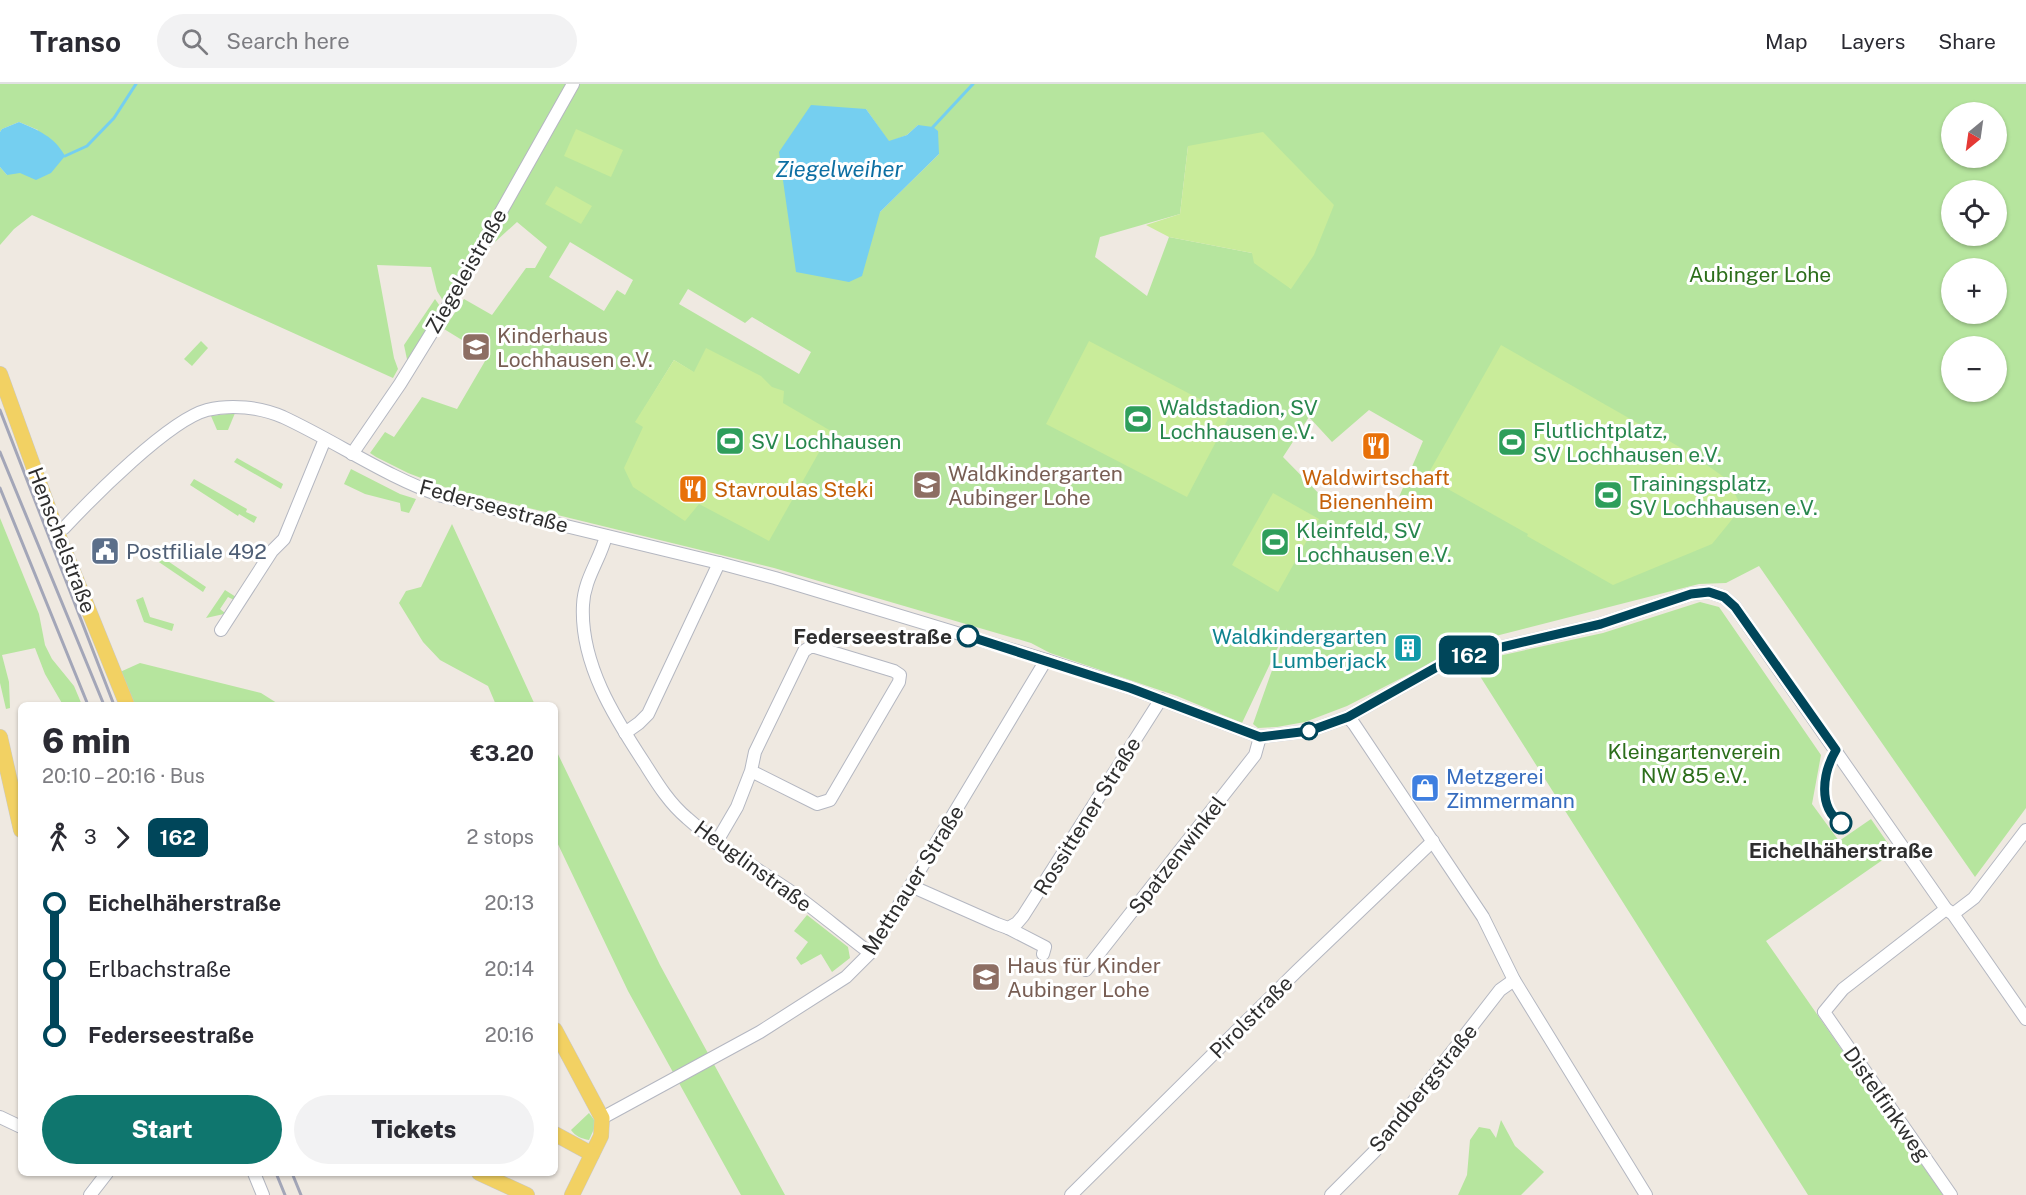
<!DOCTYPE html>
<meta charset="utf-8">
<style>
:root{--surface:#fff;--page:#f2f2f3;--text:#2b2b33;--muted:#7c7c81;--line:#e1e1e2;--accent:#0f766e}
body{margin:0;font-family:"Public Sans",sans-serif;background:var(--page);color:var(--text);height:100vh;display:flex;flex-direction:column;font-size:22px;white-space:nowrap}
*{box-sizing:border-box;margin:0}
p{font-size:20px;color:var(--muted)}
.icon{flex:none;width:33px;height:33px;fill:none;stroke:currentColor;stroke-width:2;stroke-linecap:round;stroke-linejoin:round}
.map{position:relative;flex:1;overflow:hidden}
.drawer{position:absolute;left:18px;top:618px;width:540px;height:474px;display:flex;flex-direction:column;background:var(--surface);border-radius:9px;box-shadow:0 2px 4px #0004}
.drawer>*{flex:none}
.badge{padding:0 12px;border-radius:9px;font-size:21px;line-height:39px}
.needle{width:39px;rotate:209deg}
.fabs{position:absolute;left:1941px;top:18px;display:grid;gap:12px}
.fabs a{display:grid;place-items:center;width:66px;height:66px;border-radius:50%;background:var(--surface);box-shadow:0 2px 4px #0004;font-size:30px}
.map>.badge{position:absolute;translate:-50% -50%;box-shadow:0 0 0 3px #fff}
.legs{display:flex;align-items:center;gap:9px;height:66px;padding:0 24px;font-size:20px}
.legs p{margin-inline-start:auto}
.overview{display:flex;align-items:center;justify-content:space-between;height:102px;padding:0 24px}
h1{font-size:33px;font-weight:800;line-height:45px}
.button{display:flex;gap:12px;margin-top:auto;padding:12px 24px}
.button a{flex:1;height:69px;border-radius:36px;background:var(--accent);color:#fff;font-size:24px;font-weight:800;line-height:69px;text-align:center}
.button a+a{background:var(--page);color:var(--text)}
ul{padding:0 24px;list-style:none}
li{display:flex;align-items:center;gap:21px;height:66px;font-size:22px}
li i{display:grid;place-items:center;width:9px;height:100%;margin:0 8px;background:currentColor}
li i::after{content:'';width:15px;height:15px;margin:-8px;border:4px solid;border-radius:50%;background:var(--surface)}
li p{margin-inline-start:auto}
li:first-child i{background:linear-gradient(#0000 50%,currentColor 0)}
li:last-child i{background:linear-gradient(currentColor 50%,#0000 0)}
header{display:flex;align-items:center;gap:36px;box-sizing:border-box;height:84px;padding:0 30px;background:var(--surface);border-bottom:2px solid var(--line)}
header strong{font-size:28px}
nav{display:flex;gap:33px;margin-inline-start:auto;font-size:21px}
.search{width:420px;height:54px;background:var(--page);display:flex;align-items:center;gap:15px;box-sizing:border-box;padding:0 21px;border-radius:33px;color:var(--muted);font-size:22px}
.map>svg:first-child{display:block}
.green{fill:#b6e59e;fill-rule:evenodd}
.pitch{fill:#c9ec9a}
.water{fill:#75cff0}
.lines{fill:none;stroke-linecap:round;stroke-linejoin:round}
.stream{stroke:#75cff0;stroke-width:3}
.minor-casing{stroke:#b4b7c1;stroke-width:14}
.major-casing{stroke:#c9c9c9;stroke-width:16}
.minor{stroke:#fff;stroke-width:12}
.major{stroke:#f2d163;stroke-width:15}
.rail{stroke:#a3a6b8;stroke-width:3}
.line-1-casing{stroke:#fff;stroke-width:14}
.line-1{stroke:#00465a;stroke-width:9}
.stop-1-dot{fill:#fff;stroke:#00465a;stroke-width:3}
.labels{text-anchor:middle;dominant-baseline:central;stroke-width:6;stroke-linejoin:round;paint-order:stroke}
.street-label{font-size:21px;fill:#2e2e2e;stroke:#fff}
.park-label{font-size:21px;fill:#2c6e1b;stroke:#fff}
.education-label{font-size:21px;fill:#785e54;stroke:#fff;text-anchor:start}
.leisure-label{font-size:21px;fill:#27864d;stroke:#fff;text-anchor:start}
.food-label{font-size:21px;fill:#c56008;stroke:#fff}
.service-label{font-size:21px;fill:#4e5e75;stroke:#fff;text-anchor:start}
.stop-label{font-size:21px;font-weight:bold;fill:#2e2e2e;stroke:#fff;text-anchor:end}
.culture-label{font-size:21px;fill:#0d838f;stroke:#fff;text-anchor:end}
.shop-label{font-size:21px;fill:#366cbe;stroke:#fff;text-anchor:start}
.water-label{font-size:22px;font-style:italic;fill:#0d6fa3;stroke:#fff}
</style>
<header>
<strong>Transo</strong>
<div class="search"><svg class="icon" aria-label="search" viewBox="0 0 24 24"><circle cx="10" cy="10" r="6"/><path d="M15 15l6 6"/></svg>Search here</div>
<nav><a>Map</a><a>Layers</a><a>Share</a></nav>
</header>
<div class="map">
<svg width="2026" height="1111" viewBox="0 0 2026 1111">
<rect width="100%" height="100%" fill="#efe9e1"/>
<g class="green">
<path d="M0 0H2026V724L1975 793 1759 482 1726 499 1699 500 1472 558 1347 622 1305 638 1277 643 1258 644 1253 640 1287 544 1242 639 1177 612 1050 569 1031 559 774 484 447 404 408 389 376 373 370 369 385 348 394 353 422 313 457 325 488 272 444 245 464 215 492 231 526 184H535L547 163 517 138 484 168 445 220 437 207 431 183 377 181 394 274 398 285 393 294 32 131 14 145 0 161V83L7 91 38 46 19 38 2 45 0 48ZM866 25 889 58 907 51 918 41 939 70 880 128ZM1952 28H1996V74H1952ZM1188 62 1291 205 1252 169 1169 153 1147 212 1095 173 1100 153 1180 130ZM1952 106H1996V152H1952ZM570 158 633 196 625 211 617 206 604 227 549 193ZM1952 184H1996V230H1952ZM688 205 745 239 752 233 811 268 799 290 679 220ZM1952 262H1996V308H1952ZM674 276 693 288 636 338ZM1369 326 1423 357 1399 413 1346 422 1336 427 1283 373 1309 333 1332 358Z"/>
<path d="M435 215 442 225 408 280 404 261Z"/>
<path d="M201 257 208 264 192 282 184 275Z"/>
<path d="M235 329 228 346H217L211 332Z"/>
<path d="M237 374 283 400 281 405 234 378Z"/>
<path d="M351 385 400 410 416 415 409 429 401 427 400 419 365 410 344 400Z"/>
<path d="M194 395 247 425 246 428 257 433 254 439 239 430 238 432 190 401Z"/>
<path d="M0 434 39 530 45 561 52 575 74 602 82 621H63L45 590 35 564 2 571 9 598 10 624 6 625 0 599Z"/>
<path d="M452 440 535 621H496L488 602 440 576 423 558 399 519 406 507 421 503Z"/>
<path d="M153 467 206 503 203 508 150 472Z"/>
<path d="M225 506 236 513 234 516 228 513 220 525 225 529 224 530 206 534Z"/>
<path d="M143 513 150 533 174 540 172 547 144 538 136 516Z"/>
<path d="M1700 518 1719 523 1821 671 1812 720 1839 757 1871 735 1894 768 1766 857 1943 1111H1808L1471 578 1603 549Z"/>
<path d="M140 579 261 609 280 621H134L120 588Z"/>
<path d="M555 664 660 881 785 1111H741L628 907 555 754Z"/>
<path d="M807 831 848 863 850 874 832 888 821 870 801 881 796 874 808 858 794 847Z"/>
<path d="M589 1029 595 1037 594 1045 589 1056C582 1055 575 1052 571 1046Z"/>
<path d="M1501 1036 1515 1062 1544 1088 1521 1111H1458L1467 1091 1470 1056 1479 1043 1490 1045 1496 1054Z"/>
</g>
<g class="pitch">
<path d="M576 45 623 66 611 93 564 72Z"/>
<path d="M1263 48 1334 121 1314 171 1291 205 1254 179 1252 169 1169 153 1146 141 1180 130 1188 62Z"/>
<path d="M556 102 592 122 581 140 545 120Z"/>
<path d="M1089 257 1230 331 1187 413 1046 340Z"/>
<path d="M1501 261 1690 369 1728 396 1738 416 1734 433 1712 460 1613 501 1527 452 1528 450 1430 395 1427 392Z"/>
<path d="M706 264 761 292 772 303 784 307 783 319 831 347 769 457 699 420 685 437 633 403 624 384 643 343 635 338 674 276 694 288Z"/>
<path d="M1273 409 1319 435 1278 508 1232 481Z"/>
</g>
<g class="water">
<path d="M811 21 866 25 889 57 907 51 918 41 933 43 938 47 939 70 880 128 862 192 849 198 796 188 779 68Z"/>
<path d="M19 38C38 46 55 53 65 72L51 89 36 96 20 89 7 91 0 83V48L2 45Z"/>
</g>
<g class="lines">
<g class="stream">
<path d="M933 43 973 0"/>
<path d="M65 72 87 62 114 34 136 0"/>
</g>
<g class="minor-casing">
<g id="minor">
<path d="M352 370 400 300 445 227 573 0"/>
<path d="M57 448 64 444C92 414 169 336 207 326 231 320 260 323 283 333 337 358 386 393 442 412L719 479 775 494 1046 576 1130 604 1260 653 1309 647 1348 633 1444 579 1472 570 1601 540 1691 510 1709 508 1724 513 1735 523 1946 825 1953 830 2026 935"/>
<path d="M606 452C600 476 584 495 583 521 580 579 614 633 645 680 657 699 669 719 687 734 717 761 753 782 787 805 815 825 842 848 870 869"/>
<path d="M221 546 272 467 284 455 325 355"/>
<path d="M1348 633 1354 640 1483 833 1514 896 1646 1111"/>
<path d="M625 649 639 639 648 630 719 479"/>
<path d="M716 759 737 723 751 687 755 668 804 567 810 563H815L894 587 900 591 899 598 830 716 817 720 751 687"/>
<path d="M911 802 997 840 1008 844 1017 839 1023 832 1161 615"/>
<path d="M1946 825 1843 905 1824 928 1951 1111"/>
<path d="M1953 830 1974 814 2026 746"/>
<path d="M1008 844 1045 863 1043 870"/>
<path d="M1086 886 1255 671 1260 653"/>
<path d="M0 1033 21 1043"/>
<path d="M602 1034 760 948 846 893 870 869 1046 576"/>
<path d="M254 1089 263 1111"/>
<path d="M90 1111 107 1089"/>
<path d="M1071 1111 1297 887 1433 757"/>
<path d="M1331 1111 1375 1067 1500 906 1514 896"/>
</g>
</g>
<g class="major-casing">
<g id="major">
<path d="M0 290 57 448 127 621"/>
<path d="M0 653 21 746"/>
<path d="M555 946 602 1034 601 1052 572 1111"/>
<path d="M555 1050 592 1070"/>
<path d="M479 1089 527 1111"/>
</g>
</g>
<use href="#minor" class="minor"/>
<use href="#major" class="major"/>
<g class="rail">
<path d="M0 326 114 621"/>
<path d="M0 368 104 621"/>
<path d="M0 404 88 621"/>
<path d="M276 1089 285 1111"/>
<path d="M292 1089 301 1111"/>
</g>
</g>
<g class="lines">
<g class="line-1-casing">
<path id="line-1" d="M968 552 1130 604 1260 653 1309 647 1348 633 1444 579 1472 570 1601 540 1691 510 1709 508 1724 513 1735 523 1836 666C1823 688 1817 723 1841 739"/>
</g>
<use href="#line-1" class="line-1"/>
</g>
<defs>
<g id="school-square" transform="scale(1.5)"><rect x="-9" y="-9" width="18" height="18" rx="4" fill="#8d6e63" stroke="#fff"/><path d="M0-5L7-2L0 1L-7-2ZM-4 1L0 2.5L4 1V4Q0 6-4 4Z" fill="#fff"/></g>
<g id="stadium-square" transform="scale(1.5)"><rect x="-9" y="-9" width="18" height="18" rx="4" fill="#2e9e5b" stroke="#fff"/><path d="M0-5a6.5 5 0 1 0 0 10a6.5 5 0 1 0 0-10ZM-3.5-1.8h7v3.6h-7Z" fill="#fff"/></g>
<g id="restaurant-square" transform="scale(1.5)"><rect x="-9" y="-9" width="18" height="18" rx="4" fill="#e8710a" stroke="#fff"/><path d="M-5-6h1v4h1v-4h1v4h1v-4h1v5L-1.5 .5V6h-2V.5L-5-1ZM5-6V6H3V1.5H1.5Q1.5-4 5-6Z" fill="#fff"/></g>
<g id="civic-square" transform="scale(1.5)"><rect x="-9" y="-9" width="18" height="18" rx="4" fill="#5c6f8a" stroke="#fff"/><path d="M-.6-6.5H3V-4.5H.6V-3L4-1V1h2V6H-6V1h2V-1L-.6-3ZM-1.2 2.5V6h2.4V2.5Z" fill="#fff"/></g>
<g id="building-square" transform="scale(1.5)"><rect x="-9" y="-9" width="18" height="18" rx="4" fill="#0f9aa8" stroke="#fff"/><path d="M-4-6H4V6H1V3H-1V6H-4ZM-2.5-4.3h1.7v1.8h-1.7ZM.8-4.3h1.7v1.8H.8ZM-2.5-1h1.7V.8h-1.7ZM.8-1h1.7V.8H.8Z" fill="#fff"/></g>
<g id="shop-square" transform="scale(1.5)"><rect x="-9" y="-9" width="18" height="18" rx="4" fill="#3f7fe0" stroke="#fff"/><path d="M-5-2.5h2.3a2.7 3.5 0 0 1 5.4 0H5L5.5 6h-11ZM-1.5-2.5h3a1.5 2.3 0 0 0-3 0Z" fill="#fff"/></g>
</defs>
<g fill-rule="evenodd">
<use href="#school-square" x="476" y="263"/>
<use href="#stadium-square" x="1138" y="335"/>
<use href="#stadium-square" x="730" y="357"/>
<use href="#stadium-square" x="1512" y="358"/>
<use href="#restaurant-square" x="1376" y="362"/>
<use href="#school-square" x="927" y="401"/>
<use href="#restaurant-square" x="693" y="405"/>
<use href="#stadium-square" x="1608" y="411"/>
<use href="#stadium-square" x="1275" y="458"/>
<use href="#civic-square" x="105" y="467"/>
<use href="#building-square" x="1408" y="564"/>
<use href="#shop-square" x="1425" y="704"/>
<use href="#school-square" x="986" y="893"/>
</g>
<g class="stop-1-dot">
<circle cx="968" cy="552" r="10"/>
<circle cx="1309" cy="647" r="8"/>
<circle cx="1841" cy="739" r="10"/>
</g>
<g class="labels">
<g class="street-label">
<text transform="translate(466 187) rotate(-60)">Ziegeleistraße</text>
<text transform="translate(494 422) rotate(15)">Federseestraße</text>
<text transform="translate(62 456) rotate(69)">Henschelstraße</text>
<text transform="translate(1087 732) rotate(-58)">Rossittener Straße</text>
<text transform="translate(1177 771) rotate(-52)">Spatzenwinkel</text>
<text transform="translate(753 782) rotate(36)">Heuglinstraße</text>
<text transform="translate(913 796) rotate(-58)">Mettnauer Straße</text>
<text transform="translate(1251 933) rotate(-45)">Pirolstraße</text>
<text transform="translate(1423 1004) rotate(-51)">Sandbergstraße</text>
<text transform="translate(1887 1020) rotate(55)">Distelfinkweg</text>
</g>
<g class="park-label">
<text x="1760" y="190">Aubinger Lohe</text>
<text x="1694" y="667">Kleingartenverein<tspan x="1694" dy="24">NW 85 e.V.</tspan></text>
</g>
<g class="education-label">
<text x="497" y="251">Kinderhaus<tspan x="497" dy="24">Lochhausen e.V.</tspan></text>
<text x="948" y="389">Waldkindergarten<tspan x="948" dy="24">Aubinger Lohe</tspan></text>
<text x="1007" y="881">Haus für Kinder<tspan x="1007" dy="24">Aubinger Lohe</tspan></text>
</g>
<g class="leisure-label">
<text x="1159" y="323">Waldstadion, SV<tspan x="1159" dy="24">Lochhausen e.V.</tspan></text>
<text x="1533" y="346">Flutlichtplatz,<tspan x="1533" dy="24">SV Lochhausen e.V.</tspan></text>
<text x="751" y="357">SV Lochhausen</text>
<text x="1629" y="399">Trainingsplatz,<tspan x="1629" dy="24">SV Lochhausen e.V.</tspan></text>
<text x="1296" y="446">Kleinfeld, SV<tspan x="1296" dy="24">Lochhausen e.V.</tspan></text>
</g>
<g class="food-label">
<text x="1376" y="393">Waldwirtschaft<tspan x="1376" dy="24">Bienenheim</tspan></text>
<text x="714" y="405" text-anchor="start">Stavroulas Steki</text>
</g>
<g class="service-label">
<text x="126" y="467">Postfiliale 492</text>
</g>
<g class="stop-label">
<text x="952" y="552">Federseestraße</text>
<text x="1841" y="766" text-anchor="middle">Eichelhäherstraße</text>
</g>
<g class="culture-label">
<text x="1387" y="552">Waldkindergarten<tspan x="1387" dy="24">Lumberjack</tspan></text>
</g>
<g class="shop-label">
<text x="1446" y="692">Metzgerei<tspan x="1446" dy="24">Zimmermann</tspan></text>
</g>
<g class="water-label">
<text x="839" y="85">Ziegelweiher</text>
</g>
</g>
</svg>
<div class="fabs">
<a><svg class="needle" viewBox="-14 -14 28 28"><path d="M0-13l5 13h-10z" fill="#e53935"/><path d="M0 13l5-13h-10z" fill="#7c7c81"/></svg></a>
<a><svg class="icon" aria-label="locate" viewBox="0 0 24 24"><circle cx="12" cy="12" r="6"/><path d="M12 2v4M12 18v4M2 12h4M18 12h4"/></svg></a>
<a>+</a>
<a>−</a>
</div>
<b class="badge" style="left:1469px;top:571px;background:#00465a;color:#fff">162</b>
<section class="drawer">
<div class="overview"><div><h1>6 min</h1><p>20:10 – 20:16 · Bus</p></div><b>€3.20</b></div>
<div class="legs"><svg class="icon" aria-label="walk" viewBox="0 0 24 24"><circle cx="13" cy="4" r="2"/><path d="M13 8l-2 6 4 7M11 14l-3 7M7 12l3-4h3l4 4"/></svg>3<svg class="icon" aria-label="forward" viewBox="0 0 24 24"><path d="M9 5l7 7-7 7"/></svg><b class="badge" style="background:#00465a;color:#fff">162</b><p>2 stops</p></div>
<ul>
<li><i style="color:#00465a"></i><b>Eichelhäherstraße</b><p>20:13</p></li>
<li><i style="color:#00465a"></i><span>Erlbachstraße</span><p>20:14</p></li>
<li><i style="color:#00465a"></i><b>Federseestraße</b><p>20:16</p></li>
</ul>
<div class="button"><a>Start</a><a>Tickets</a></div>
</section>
</div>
